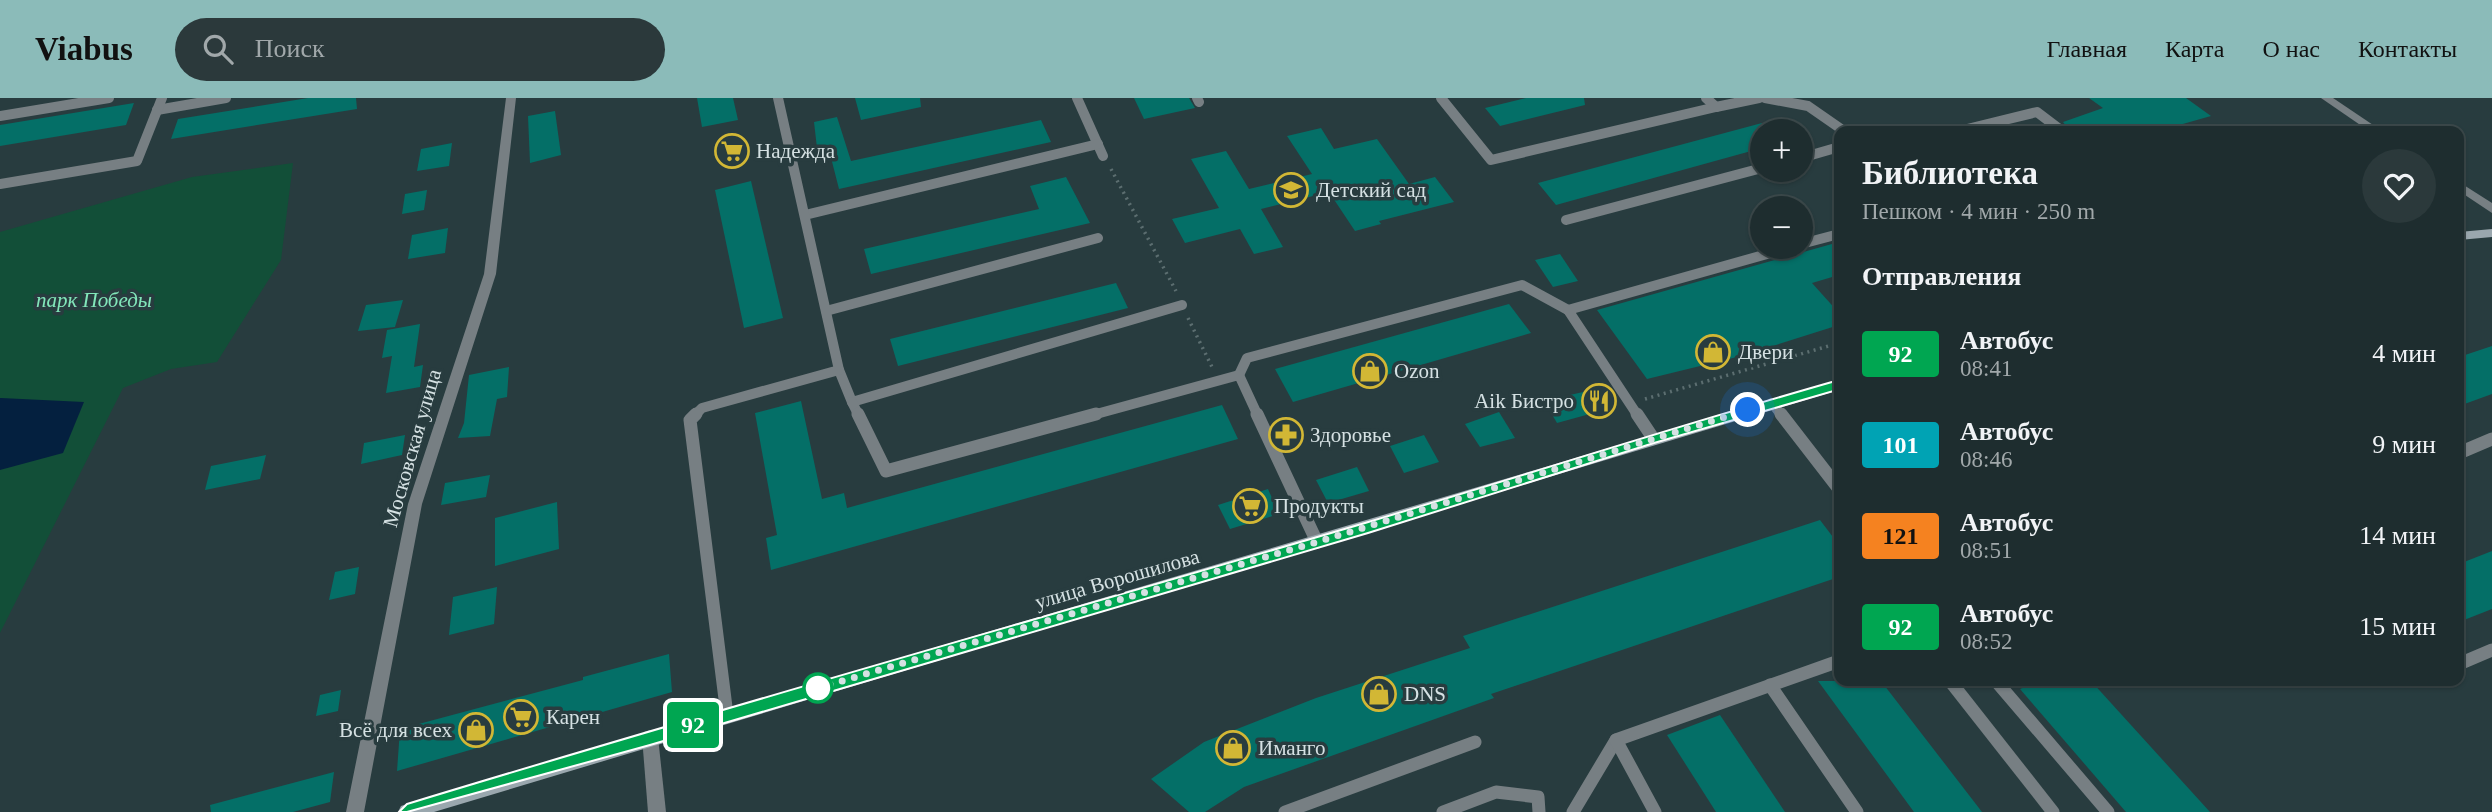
<!DOCTYPE html>
<html lang="ru">
<meta charset="utf-8">
<style>
:root{--surface:#1e2d2f;--page:#2b393b;--text:#f1f3f6;--muted:#a1a8aa;--line:#3c494b;--accent:#8bbbb9}
body{margin:0;font-family:"Times New Roman",serif;background:var(--page);color:var(--text);height:100vh;display:flex;flex-direction:column;font-size:26px;white-space:nowrap}
*{box-sizing:border-box;margin:0}
p{font-size:23px;color:var(--muted)}
.icon{flex:none;width:38px;height:38px;fill:none;stroke:currentColor;stroke-width:2;stroke-linecap:round;stroke-linejoin:round}
.map{position:relative;flex:1;overflow:hidden}
.side{position:absolute;left:1834px;top:28px;width:630px;height:560px;display:flex;flex-direction:column;background:var(--surface);border-radius:14px;box-shadow:0 2px 5px #0004,0 0 0 2px var(--line)}
.side>*{flex:none}
.badge{padding:0 14px;border-radius:5px;font-size:24px;line-height:46px}
.fabs{position:absolute;left:1750px;top:21px;display:grid;gap:14px}
.fabs a{display:grid;place-items:center;width:63px;height:63px;border-radius:50%;background:var(--surface);box-shadow:0 2px 5px #0004,0 0 0 2px var(--line);font-size:35px}
.you{position:absolute;width:35px;height:35px;margin:-18px;border:5px solid #fff;border-radius:50%;background:#1a73e8;box-shadow:0 0 0 10px #1a73e833}
.map>.badge{position:absolute;translate:-50% -50%;box-shadow:0 0 0 4px #fff}
h2{padding:0 28px;font-size:26px;line-height:63px}
.round{display:grid;place-items:center;flex:none;width:74px;height:74px;border-radius:37px;background:var(--page)}
.overview{display:flex;align-items:center;justify-content:space-between;height:119px;padding:0 28px}
h1{font-size:33px;font-weight:700;line-height:52px}
ul{padding:0;list-style:none}
li{display:flex;align-items:center;gap:21px;height:91px;padding:0 28px}
li div{flex:1}
li b{display:block;font-size:26px}
li em{font-style:normal}
li .badge{min-width:77px;font-weight:700;text-align:center}
header{display:flex;align-items:center;gap:42px;box-sizing:border-box;height:98px;padding:0 35px;background:var(--accent);color:#111}
header strong{font-size:33px}
nav{display:flex;gap:38px;margin-inline-start:auto;font-size:24px}
.search{width:490px;height:63px;background:var(--page);display:flex;align-items:center;gap:18px;box-sizing:border-box;padding:0 24px;border-radius:38px;color:var(--muted);font-size:26px}
.map>svg:first-child{display:block}
.green{fill:#124f38}
.water{fill:#04203f}
.building{fill:#046f67}
.lines{fill:none;stroke-linecap:round;stroke-linejoin:round}
.path{stroke:#5c6e70;stroke-width:3.5;stroke-dasharray:2 4.5;stroke-linecap:butt}
.service-far1{stroke:#777f83;stroke-width:10}
.service{stroke:#777f83;stroke-width:13}
.minor{fill:#777f83;fill-rule:evenodd}
.secondary{fill:#9aa7ae;fill-rule:evenodd}
.line{fill:#00a651;stroke:#fff;stroke-width:2}
.walk{stroke:#d5e1e3;stroke-width:7;stroke-dasharray:0 12.6}
.stop-dot{fill:#fff;stroke:#00a651;stroke-width:3.5}
.labels{text-anchor:middle;dominant-baseline:central;stroke-width:7;stroke-linejoin:round;paint-order:stroke}
.poi-label{font-size:21px;fill:#d5e1e3;stroke:#283c3f;text-anchor:start}
.park-label{font-size:21px;font-style:italic;fill:#82e6ba;stroke:#283c3f}
.street-label{font-size:21px;fill:#d5e1e3;stroke:#283c3f}
</style>
<header>
<strong>Viabus</strong>
<div class="search"><svg class="icon" aria-label="search" viewBox="0 0 24 24"><circle cx="10" cy="10" r="6"/><path d="M15 15l6 6"/></svg>Поиск</div>
<nav><a>Главная</a><a>Карта</a><a>О нас</a><a>Контакты</a></nav>
</header>
<div class="map">
<svg width="2492" height="714" viewBox="0 0 2492 714">
<rect width="100%" height="100%" fill="#283c3f"/>
<path class="green" d="M293 65 281 162 217 264 171 271 123 290 0 535V134L192 79Z"/>
<path class="water" d="M0 300H1L84 304 63 355 0 372Z"/>
<g class="building">
<path d="M308 0H356L357 11 171 41 178 21Z"/>
<path d="M697 0H733L738 22 702 29Z"/>
<path d="M855 0H920L921 9 861 22Z"/>
<path d="M1134 0H1189L1195 10 1144 21Z"/>
<path d="M1526 0H1584L1585 7 1500 28 1485 10Z"/>
<path d="M2089 0H2186L2211 18 2158 33H2070L2063 24 2103 10Z"/>
<path d="M134 5 126 27 0 48V27Z"/>
<path d="M555 13 561 57 530 65 528 18Z"/>
<path d="M837 19 851 63 1041 22 1051 44 839 91 828 48 817 50 814 24Z"/>
<path d="M1762 25V50L1556 107 1538 85Z"/>
<path d="M1321 30 1334 51 1377 41 1409 86 1435 79 1454 104 1379 123 1381 126 1355 133 1329 94 1261 111 1283 149 1254 156 1240 131 1185 145 1172 121 1219 110 1191 61 1226 53 1249 91 1312 76 1287 38Z"/>
<path d="M452 45 449 68 417 73 421 51Z"/>
<path d="M1066 79 1090 125 871 176 864 151 1039 111 1030 88Z"/>
<path d="M751 83 783 220 744 230 715 92Z"/>
<path d="M427 92 424 112 402 116 405 96Z"/>
<path d="M448 130 445 155 408 161 412 137Z"/>
<path d="M1839 144V177L1812 185 1839 215V227L1741 258 1647 281 1597 212Z"/>
<path d="M1560 156 1578 183 1553 189 1535 162Z"/>
<path d="M1116 185 1128 210 898 268 890 241Z"/>
<path d="M403 202 395 229 358 233 366 207Z"/>
<path d="M1509 206 1531 235 1293 304 1275 271Z"/>
<path d="M420 226 414 269 423 267 420 289 386 295 392 258 382 260 387 232Z"/>
<path d="M2492 248V296L2459 308V259Z"/>
<path d="M509 269 507 299 497 301 490 338 458 340 464 325 469 277Z"/>
<path d="M1596 291 1608 311 1557 325 1544 303Z"/>
<path d="M801 303 822 401 844 395 847 410 1222 307 1238 341 771 472 766 440 777 437 755 315Z"/>
<path d="M1499 314 1515 340 1480 349 1465 326Z"/>
<path d="M405 337 402 357 361 366 364 345Z"/>
<path d="M1424 337 1439 364 1404 375 1390 348Z"/>
<path d="M266 357 260 381 205 392 211 368Z"/>
<path d="M1357 369 1369 393 1328 405 1316 382Z"/>
<path d="M490 377 486 399 441 407 445 385Z"/>
<path d="M1268 391 1279 416 1230 431 1218 407Z"/>
<path d="M557 404 559 451 495 468V420Z"/>
<path d="M1820 422 1839 447V479L1491 596 1494 600 1244 689 1205 714H1189L1151 681 1204 644 1316 600 1470 550 1463 538Z"/>
<path d="M2492 453V511L2459 524V466Z"/>
<path d="M359 469 355 496 329 502 335 474Z"/>
<path d="M497 489 494 526 449 537 453 499Z"/>
<path d="M669 556 672 594 397 673 400 631 583 582V579Z"/>
<path d="M1818 583H1881L1982 714H1914Z"/>
<path d="M2040 583H2091L2210 714H2126L2020 591Z"/>
<path d="M341 592 338 613 316 618 320 597Z"/>
<path d="M1720 617 1785 714H1716L1667 637Z"/>
<path d="M334 674 330 704 293 714H211L210 707Z"/>
</g>
<g class="lines">
<g class="path">
<path d="M1111 71 1176 193"/>
<path d="M1188 220 1212 269"/>
<path d="M1645 301 1839 245"/>
</g>
<g class="service-far1">
<path d="M1077 0 1103 58"/>
<path d="M1197 0 1199 4"/>
<path d="M1441 0 1491 62 1716 9"/>
<path d="M1706 0 1716 9 1759 0"/>
<path d="M1765 0 1808 8 1844 33"/>
<path d="M157 12 226 0"/>
<path d="M0 18 109 0"/>
<path d="M1959 33 2037 14 2062 33"/>
<path d="M1801 60 1839 49"/>
<path d="M0 86 137 63 162 0"/>
<path d="M805 117 1098 46"/>
<path d="M1566 122 1762 70"/>
<path d="M1801 146 1839 136"/>
<path d="M826 213 1098 140"/>
<path d="M839 272 852 304 1182 207"/>
<path d="M1239 277 1247 260 1522 187 1568 212"/>
<path d="M852 304 859 318"/>
<path d="M1772 305 1782 318"/>
<path d="M694 318 702 310 839 272 778 0"/>
<path d="M1089 318 1239 277 1258 318"/>
<path d="M1638 318 1568 212 1792 149"/>
</g>
<g class="service">
<path d="M696 316 690 322 727 617"/>
<path d="M858 316 886 373 1096 316"/>
<path d="M1257 316 1317 444"/>
<path d="M1637 316 1653 340"/>
<path d="M1781 316 1839 391"/>
<path d="M2459 355 2492 341"/>
<path d="M2459 566 2492 552"/>
<path d="M1950 583 2053 714"/>
<path d="M1996 583 2108 714"/>
<path d="M1770 587 1857 714"/>
<path d="M1285 714 1475 644"/>
<path d="M1443 714 1496 694 1538 699 1539 714"/>
<path d="M1573 714 1616 642"/>
<path d="M1655 714 1616 642 1839 563"/>
</g>
<g class="minor">
<path d="M506 0H516L496 176 422 406 364 714H346L408 406 484 176Z"/>
<path d="M2321 0H2333L2382 33H2369Z"/>
<path d="M2459 84 2492 105V115L2459 93Z"/>
<path d="M650 632 656 634 658 639 666 714H648L642 639 644 634Z"/>
</g>
<g class="secondary">
<path d="M2492 131V139L2459 142V134Z"/>
<path d="M1839 282V292L434 714H398L401 708 407 706Z"/>
</g>
</g>
<path class="line" d="M1839 282 1846 287 1844 290 1654 345 1368 435 650 647 407 714H399L407 706C725 609 1046 519 1365 425 1523 378 1680 327 1839 282Z"/>
<g class="lines">
<path class="walk" d="M818 590 1317 444 1748 312"/>
</g>
<defs>
<g id="supermarket-ring" transform="scale(1.75)"><circle r="9.5" fill="#283c3f" stroke="#d2b735" stroke-width="1.5"/><path d="M-6-5.5h2.5l.6 2H6L4.5 2H-2.5L-4.4-4H-6ZM-1.5 3.2a1.3 1.3 0 1 0 .1 0ZM3 3.2a1.3 1.3 0 1 0 .1 0Z" fill="#d2b735"/></g>
<g id="school-ring" transform="scale(1.75)"><circle r="9.5" fill="#283c3f" stroke="#d2b735" stroke-width="1.5"/><path d="M0-5L7-2L0 1L-7-2ZM-4 1L0 2.5L4 1V4Q0 6-4 4Z" fill="#d2b735"/></g>
<g id="shop-ring" transform="scale(1.75)"><circle r="9.5" fill="#283c3f" stroke="#d2b735" stroke-width="1.5"/><path d="M-5-2.5h2.3a2.7 3.5 0 0 1 5.4 0H5L5.5 6h-11ZM-1.5-2.5h3a1.5 2.3 0 0 0-3 0Z" fill="#d2b735"/></g>
<g id="restaurant-ring" transform="scale(1.75)"><circle r="9.5" fill="#283c3f" stroke="#d2b735" stroke-width="1.5"/><path d="M-5-6h1v4h1v-4h1v4h1v-4h1v5L-1.5 .5V6h-2V.5L-5-1ZM5-6V6H3V1.5H1.5Q1.5-4 5-6Z" fill="#d2b735"/></g>
<g id="pharmacy-ring" transform="scale(1.75)"><circle r="9.5" fill="#283c3f" stroke="#d2b735" stroke-width="1.5"/><path d="M-2-6h4v4h4v4h-4v4h-4v-4h-4v-4h4Z" fill="#d2b735"/></g>
</defs>
<g fill-rule="evenodd">
<use href="#supermarket-ring" x="732" y="53"/>
<use href="#school-ring" x="1291" y="92"/>
<use href="#shop-ring" x="1713" y="254"/>
<use href="#shop-ring" x="1370" y="273"/>
<use href="#restaurant-ring" x="1599" y="303"/>
<use href="#pharmacy-ring" x="1286" y="337"/>
<use href="#supermarket-ring" x="1250" y="408"/>
<use href="#shop-ring" x="1379" y="596"/>
<use href="#supermarket-ring" x="521" y="619"/>
<use href="#shop-ring" x="476" y="632"/>
<use href="#shop-ring" x="1233" y="650"/>
</g>
<circle class="stop-dot" cx="818" cy="590" r="14"/>
<g class="labels">
<g class="poi-label">
<text x="756" y="53">Надежда</text>
<text x="1316" y="92">Детский сад</text>
<text x="1738" y="254">Двери</text>
<text x="1394" y="273">Ozon</text>
<text x="1574" y="303" text-anchor="end">Aik Бистро</text>
<text x="1310" y="337">Здоровье</text>
<text x="1274" y="408">Продукты</text>
<text x="1404" y="596">DNS</text>
<text x="546" y="619">Карен</text>
<text x="452" y="632" text-anchor="end">Всё для всех</text>
<text x="1258" y="650">Иманго</text>
</g>
<g class="park-label">
<text x="94" y="202">парк Победы</text>
</g>
<g class="street-label">
<text transform="translate(412 350) rotate(-74)">Московская улица</text>
<text transform="translate(1117 481) rotate(-16)">улица Ворошилова</text>
</g>
</g>
</svg>
<div class="fabs">
<a>+</a>
<a>−</a>
</div>
<div class="you" style="left:1748px;top:312px"></div>
<b class="badge" style="left:693px;top:627px;background:#00a651;color:#fff">92</b>
<section class="side">
<div class="overview"><div><h1>Библиотека</h1><p>Пешком · 4 мин · 250 m</p></div><a class="round"><svg class="icon" aria-label="heart" viewBox="0 0 24 24"><path d="M12 20l-8-8c-3-5 5-10 8-4 3-6 11-1 8 4z"/></svg></a></div>
<h2>Отправления</h2>
<ul>
<li><span class="badge" style="background:#00a651;color:#fff">92</span><div><b>Автобус</b><p>08:41</p></div><em>4 мин</em></li>
<li><span class="badge" style="background:#00a3b4;color:#fff">101</span><div><b>Автобус</b><p>08:46</p></div><em>9 мин</em></li>
<li><span class="badge" style="background:#f58220;color:#111">121</span><div><b>Автобус</b><p>08:51</p></div><em>14 мин</em></li>
<li><span class="badge" style="background:#00a651;color:#fff">92</span><div><b>Автобус</b><p>08:52</p></div><em>15 мин</em></li>
</ul>
</section>
</div>
